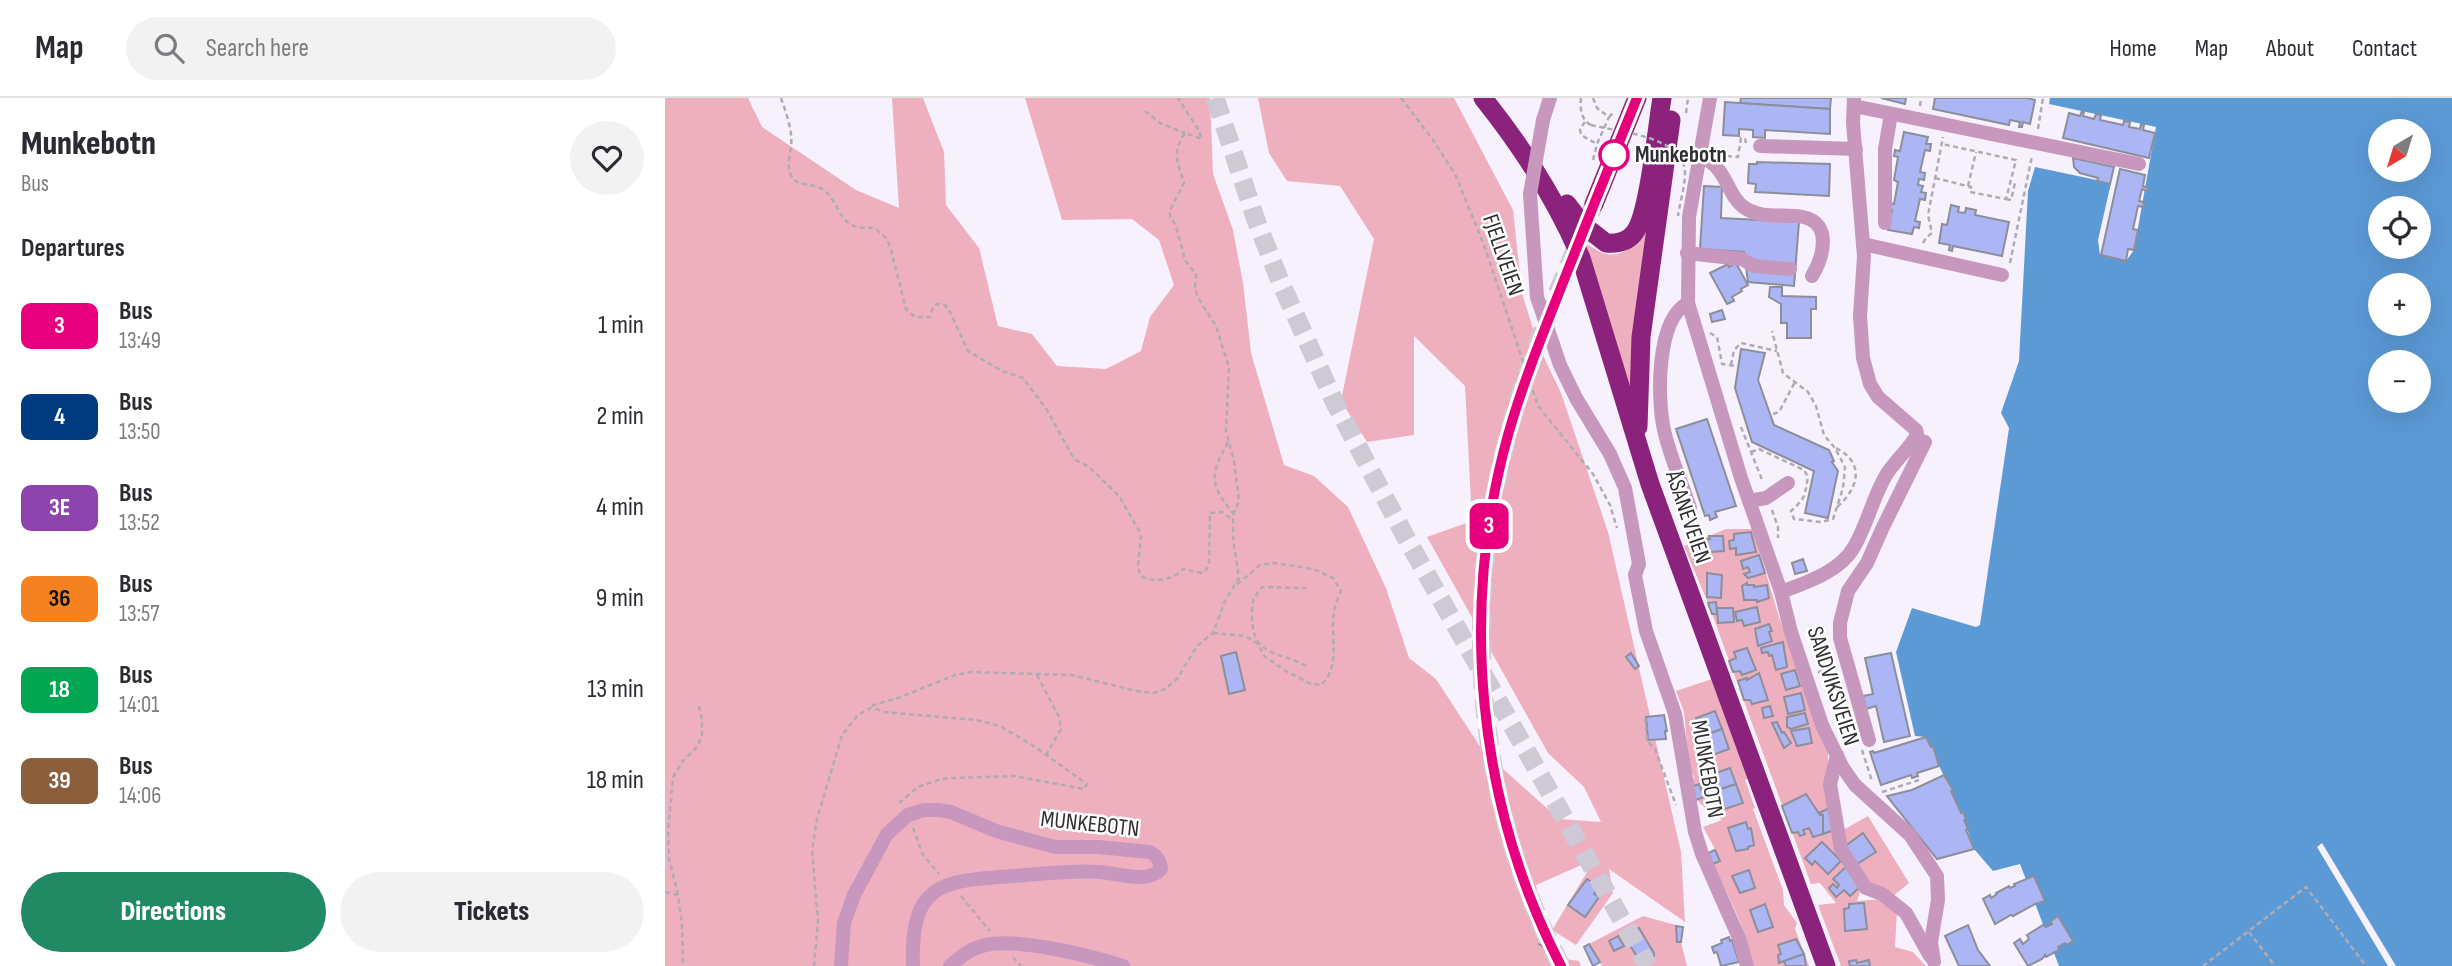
<!DOCTYPE html>
<meta charset="utf-8">
<style>
:root{--surface:#fff;--page:#f2f2f3;--text:#2b2b33;--muted:#7c7c81;--line:#e1e1e2;--accent:#228965}
body{margin:0;font-family:"Sofia Sans Condensed",sans-serif;background:var(--page);color:var(--text);height:100vh;display:flex;flex-direction:column;font-size:26px;white-space:nowrap}
*{box-sizing:border-box;margin:0}
p{font-size:23px;color:var(--muted)}
.icon{flex:none;width:38px;height:38px;fill:none;stroke:currentColor;stroke-width:2;stroke-linecap:round;stroke-linejoin:round}
.map{position:relative;flex:1;overflow:hidden}
.panel{display:flex;flex-direction:column;background:var(--surface);width:665px}
.panel>*{flex:none}
.badge{padding:0 14px;border-radius:10px;font-size:24px;line-height:46px}
.needle{width:46px;rotate:218deg}
.tools{position:absolute;left:1703px;top:21px;display:grid;gap:14px}
.tools a{display:grid;place-items:center;width:63px;height:63px;border-radius:50%;background:var(--surface);box-shadow:0 7px 28px #0002;font-size:35px}
.map>.badge{position:absolute;translate:-50% -50%;box-shadow:0 0 0 4px #fff}
h2{padding:0 21px;font-size:26px;line-height:63px}
.round{display:grid;place-items:center;flex:none;width:74px;height:74px;border-radius:37px;background:var(--page)}
.headline{display:flex;align-items:center;justify-content:space-between;height:119px;padding:0 21px}
h1{font-size:33px;font-weight:800;line-height:52px}
.cta{display:flex;gap:14px;margin-top:auto;padding:14px 21px}
.cta a{flex:1;height:80px;border-radius:42px;background:var(--accent);color:#fff;font-size:28px;font-weight:800;line-height:80px;text-align:center}
.cta a+a{background:var(--page);color:var(--text)}
ul{padding:0;list-style:none}
li{display:flex;align-items:center;gap:21px;height:91px;padding:0 21px}
li div{flex:1}
li b{display:block;font-size:26px}
li em{font-style:normal}
li .badge{min-width:77px;font-weight:700;text-align:center}
header{display:flex;align-items:center;gap:42px;box-sizing:border-box;height:98px;padding:0 35px;background:var(--surface);border-bottom:2px solid var(--line)}
header strong{font-size:33px}
nav{display:flex;gap:38px;margin-inline-start:auto;font-size:24px}
.search{width:490px;height:63px;background:var(--page);display:flex;align-items:center;gap:18px;box-sizing:border-box;padding:0 24px;border-radius:38px;color:var(--muted);font-size:26px}
main{display:flex;flex:1;min-height:0}
.map>svg:first-child{display:block}
.green{fill:#eeb0bf}
.water{fill:#5c9ad6;fill-rule:evenodd}
.building{fill:#adb6f4;stroke:#8c8e9a;stroke-width:2}
.lines{fill:none;stroke-linecap:round;stroke-linejoin:round}
.highway-tunnel{stroke:#cecad5;stroke-width:19;stroke-dasharray:19 10;stroke-linecap:butt}
.path{stroke:#afabb4;stroke-width:2.5;stroke-dasharray:5 3.5;stroke-linecap:butt}
.minor{stroke:#c897bd;stroke-width:14}
.highway{stroke:#8b227b;stroke-width:19}
.path-bridge{stroke:#afabb4;stroke-width:2.5;stroke-dasharray:5 3.5;stroke-linecap:butt}
.minor-bridge{stroke:#c897bd;stroke-width:14}
.line-casing{stroke:#fff;stroke-width:16}
.line{stroke:#e6007e;stroke-width:10}
.stop-dot{fill:#fff;stroke:#e6007e;stroke-width:3.5}
.labels{text-anchor:middle;dominant-baseline:central;stroke-width:5;stroke-linejoin:round;paint-order:stroke}
.stop-label{font-size:23px;font-weight:bold;fill:#302e33;stroke:#fff;text-anchor:start}
.street-label{font-size:23px;fill:#302e33;stroke:#fff}
</style>
<header>
<strong>Map</strong>
<div class="search"><svg class="icon" aria-label="search" viewBox="0 0 24 24"><circle cx="10" cy="10" r="6"/><path d="M15 15l6 6"/></svg>Search here</div>
<nav><a>Home</a><a>Map</a><a>About</a><a>Contact</a></nav>
</header>
<main>
<section class="panel">
<div class="headline"><div><h1>Munkebotn</h1><p>Bus</p></div><a class="round"><svg class="icon" aria-label="heart" viewBox="0 0 24 24"><path d="M12 20l-8-8c-3-5 5-10 8-4 3-6 11-1 8 4z"/></svg></a></div>
<h2>Departures</h2>
<ul>
<li><span class="badge" style="background:#e6007e;color:#fff">3</span><div><b>Bus</b><p>13:49</p></div><em>1 min</em></li>
<li><span class="badge" style="background:#003b80;color:#fff">4</span><div><b>Bus</b><p>13:50</p></div><em>2 min</em></li>
<li><span class="badge" style="background:#8e44ad;color:#fff">3E</span><div><b>Bus</b><p>13:52</p></div><em>4 min</em></li>
<li><span class="badge" style="background:#f58220;color:#111">36</span><div><b>Bus</b><p>13:57</p></div><em>9 min</em></li>
<li><span class="badge" style="background:#00a651;color:#fff">18</span><div><b>Bus</b><p>14:01</p></div><em>13 min</em></li>
<li><span class="badge" style="background:#8b5e3c;color:#fff">39</span><div><b>Bus</b><p>14:06</p></div><em>18 min</em></li>
</ul>
<div class="cta"><a>Directions</a><a>Tickets</a></div>
</section>
<div class="map">
<svg width="1787" height="868" viewBox="0 0 1787 868">
<rect width="100%" height="100%" fill="#f6f1fd"/>
<g class="green">
<path d="M0 0H83L97 29 191 92 234 110 227 0H258L279 54 281 107 314 150 333 228 367 236 392 268 441 271 476 253 485 219 509 187 494 142 467 121 397 122 360 0H545L548 76 568 132 578 185 586 255 619 367 649 378 683 409 721 490 744 560 771 581 818 653 894 721 936 724 919 689 883 655 762 439 807 423 800 288 749 238V337L702 344 676 303 709 141 675 88 622 83 604 55 593 0H789L848 112 857 195 873 247 896 295 943 434 1016 754 1020 824 944 771 948 795 911 847 887 832 930 761 871 787 884 859 914 863 916 868H0Z"/>
<path d="M988 102 967 287 962 286 921 146C928 149 933 154 941 156 971 162 979 123 988 102Z"/>
<path d="M1061 431H1088L1114 519 1163 649V687L1169 732 1198 786 1192 803 1218 801 1232 812 1230 849 1248 854 1261 868H1176L1153 807 1171 805 1155 785 1146 786 1043 505 1019 448Z"/>
<path d="M1047 581 1084 680 1080 682 1090 710 1088 711 1118 792 1119 807 1132 825 1130 831 1144 868H1088C1080 824 1060 794 1043 755L1050 751 1038 729 1057 722C1040 709 1022 702 1029 678L1025 675 1019 614 1011 593Z"/>
<path d="M1203 718 1244 785 1228 798 1210 791 1179 749 1178 732Z"/>
<path d="M978 818 1018 829 1016 844 1022 868H937L924 846Z"/>
</g>
<path class="water" d="M1385 0H1787V868H1731L1657 745 1652 749 1723 868H1394L1355 766 1328 773 1309 751 1299 722 1261 639 1250 638 1231 554 1247 510 1311 529 1315 527 1344 330 1336 315 1354 263 1363 93 1370 69 1446 85 1433 142 1435 157 1461 163 1469 152 1491 29 1384 6ZM1715 33H1754V72H1715ZM1715 110H1754V149H1715ZM1715 187H1754V226H1715ZM1715 264H1754V303H1715Z"/>
<g class="building">
<path d="M1076 0H1166L1165 11 1075 5Z"/>
<path d="M1216 0H1241L1240 6Z"/>
<path d="M1270 0H1362L1370 2 1365 26 1358 24 1357 29H1354L1355 24 1345 22 1344 27 1268 11Z"/>
<path d="M1060 4 1165 11V36L1100 32V40L1088 39V32L1074 31V38L1058 37Z"/>
<path d="M1417 13 1419 14 1418 18 1429 21 1431 16 1436 17 1435 22 1458 27 1459 23 1465 24 1464 29 1475 31 1476 26 1479 27 1478 32 1490 35 1484 60 1398 40 1404 15 1415 18Z"/>
<path d="M1239 34 1263 39 1261 46H1266L1265 53 1260 52 1255 74 1260 75 1259 82 1254 81 1253 87 1258 88 1256 94 1261 95 1260 102 1255 101 1250 123 1255 124 1254 130 1249 129 1247 136 1223 132 1227 112 1223 111 1224 105 1229 106 1233 84 1229 82 1233 59 1229 58 1230 52 1235 53Z"/>
<path d="M1408 60 1449 69 1445 86 1432 83 1433 80 1415 75 1409 69Z"/>
<path d="M1092 64 1165 66 1164 98 1090 94 1091 86 1083 85 1084 66H1092Z"/>
<path d="M1455 71 1480 77 1478 88 1483 90 1482 93 1477 91 1474 103 1479 104 1478 109 1473 108 1468 131 1473 132 1469 152 1463 151 1461 163 1436 157Z"/>
<path d="M1039 88 1057 89 1056 120 1134 124 1129 188 1083 184 1079 154 1035 151Z"/>
<path d="M1286 107 1294 109 1293 114 1300 115 1301 110 1311 112 1310 117 1344 124 1337 158 1288 148 1287 153 1284 152 1285 147 1274 145 1277 126 1282 127Z"/>
<path d="M1071 165 1083 187 1076 191 1077 193 1067 199 1069 203 1062 206 1045 175 1063 166 1064 169Z"/>
<path d="M1105 189H1117V198L1151 199V211H1146V240H1122V225H1116V206L1104 199Z"/>
<path d="M1057 212 1060 221 1047 224 1045 216Z"/>
<path d="M1076 251 1100 255 1093 282 1109 327 1164 352 1169 363 1167 364 1173 373 1163 420 1140 415 1149 373 1087 344 1070 290Z"/>
<path d="M1042 321 1071 408 1050 414 1052 419 1045 422 1044 417 1040 418 1011 331Z"/>
<path d="M1086 434 1091 454 1071 457V450L1065 451 1064 443 1069 442V436Z"/>
<path d="M1044 438H1058L1059 453 1045 454 1042 441H1045Z"/>
<path d="M1029 446 1042 447 1041 464H1029V454H1026V447Z"/>
<path d="M1094 457 1100 475 1083 480 1079 476 1085 474 1083 469 1078 471 1076 463Z"/>
<path d="M1138 461 1142 473 1130 476 1127 465Z"/>
<path d="M1042 475 1057 477 1056 500 1042 499Z"/>
<path d="M1082 485V487H1089V489L1102 487 1104 500 1092 504V502H1079L1077 488Z"/>
<path d="M1051 504 1052 516H1047L1043 505Z"/>
<path d="M1092 509 1095 524 1079 528 1077 522 1072 523 1070 514Z"/>
<path d="M1052 510H1068L1069 524 1053 525Z"/>
<path d="M1104 526 1107 533 1104 534 1107 543 1093 548 1090 531Z"/>
<path d="M1118 544 1122 569 1111 572 1107 557 1104 558 1103 554 1097 555 1096 550Z"/>
<path d="M1082 550 1091 572 1077 577 1075 573 1068 574 1064 563 1071 560 1069 554Z"/>
<path d="M571 554 580 592 564 596 556 558Z"/>
<path d="M966 555 974 568 970 571 961 559Z"/>
<path d="M1226 555 1245 638 1219 644 1211 608 1201 611 1198 598 1208 596 1200 560Z"/>
<path d="M1130 572 1135 588 1121 592 1116 576Z"/>
<path d="M1094 575 1103 602 1087 606 1085 602H1079L1073 583 1082 580V582Z"/>
<path d="M1136 595 1140 612 1123 616 1119 599Z"/>
<path d="M1105 608 1108 618 1099 620 1097 610Z"/>
<path d="M1050 613 1057 631 1038 638 1031 620Z"/>
<path d="M1140 615 1143 626 1126 631 1122 629V619Z"/>
<path d="M999 617 1002 633H1000L1001 641 983 642 981 619Z"/>
<path d="M1112 624 1117 635 1119 634 1126 645 1119 650 1107 625Z"/>
<path d="M1144 630 1147 645 1132 648 1126 633Z"/>
<path d="M1057 631 1064 651 1045 658 1038 638Z"/>
<path d="M1261 639 1266 649 1268 648 1274 668 1252 675 1253 678 1247 680 1246 677 1216 687 1205 654 1208 653 1209 655Z"/>
<path d="M1065 670 1071 686 1052 692 1048 676Z"/>
<path d="M1279 677 1288 692 1286 693 1296 715 1298 714 1301 721 1299 722 1303 731 1301 732 1309 751 1272 761 1222 698 1247 692Z"/>
<path d="M1034 686 1039 699 1031 702 1026 689Z"/>
<path d="M1071 686 1078 705 1060 711 1053 692Z"/>
<path d="M1141 696 1155 717H1158V736L1148 739 1144 730 1138 732 1140 736 1135 738 1133 734 1127 735 1117 708Z"/>
<path d="M1166 709 1169 732 1158 736V717L1154 715Z"/>
<path d="M1081 724 1083 731 1086 730 1089 747 1083 749V751L1071 753 1063 730Z"/>
<path d="M1198 735 1211 754 1192 766 1179 749Z"/>
<path d="M1157 744 1176 763 1163 776 1150 763 1147 767 1140 760Z"/>
<path d="M1050 752 1055 763 1048 766 1043 755Z"/>
<path d="M1181 769 1198 786 1185 798 1179 792 1171 799 1164 790 1168 786 1172 790 1174 787 1168 781Z"/>
<path d="M1084 772 1090 790 1075 795 1067 778Z"/>
<path d="M1369 778 1380 803 1370 806 1348 818 1346 817 1330 826 1318 801 1325 797 1326 800 1332 796 1331 795 1344 788 1345 790 1350 788 1349 786Z"/>
<path d="M922 781 934 789 929 796 934 799 920 819 903 807Z"/>
<path d="M1199 805 1202 831 1180 833 1179 811 1184 810V806Z"/>
<path d="M1100 806 1108 829 1093 834 1085 812Z"/>
<path d="M1393 818 1408 843 1402 847 1400 845 1393 849 1394 852 1381 859 1380 857 1377 861 1363 868 1349 845 1355 841 1358 846 1364 841 1362 837 1378 827 1381 829 1387 826 1386 823Z"/>
<path d="M1303 827 1313 852 1325 868H1294L1280 838Z"/>
<path d="M1011 828 1018 829 1016 844H1012Z"/>
<path d="M974 830 989 855V858L976 865 959 838Z"/>
<path d="M953 838 959 848 949 853 944 843Z"/>
<path d="M879 839 886 845 882 851 874 846Z"/>
<path d="M1064 839 1065 843 1067 842 1074 864 1056 868 1052 854 1049 855 1047 849 1057 845 1056 842Z"/>
<path d="M1131 841 1139 856 1114 865 1113 857 1116 856 1113 847Z"/>
<path d="M924 846 935 864 928 868 919 849Z"/>
<path d="M1139 856 1141 868H1121L1119 863Z"/>
<path d="M1191 862 1192 865 1204 862 1205 868H1185L1184 863Z"/>
</g>
<g class="lines">
<g class="highway-tunnel">
<path d="M550 0 591 122 615 183 670 305 740 438 983 868"/>
<path d="M896 868C811 705 796 517 842 341 863 260 898 183 929 106"/>
</g>
<g class="path">
<path d="M116 0C120 12 125 25 126 37 128 50 121 63 125 75 129 88 142 85 153 89 171 95 173 123 189 128 195 131 203 129 210 130L221 140 225 148 241 211 250 219H265L268 209 272 206H278L283 210 303 253 337 273 358 280 382 312 409 361 424 369 454 398 476 436 473 469 475 477C488 486 508 482 518 471L537 475 542 471 544 466 545 415 557 414 568 422"/>
<path d="M736 0 768 42 790 76 819 147 873 308 928 376 945 407 952 430"/>
<path d="M916 0C915 11 916 22 926 27"/>
<path d="M928 0 932 10 944 19 948 15"/>
<path d="M1255 8 1256 0"/>
<path d="M480 13 495 25 520 35"/>
<path d="M1021 15 1023 0"/>
<path d="M920 24 915 31 916 37 932 46"/>
<path d="M1373 31 1378 0"/>
<path d="M1062 58 1073 59 1076 40 1080 41 1081 45"/>
<path d="M928 62 932 46 944 19"/>
<path d="M1270 80 1306 89 1305 94 1341 101 1351 62 1277 46"/>
<path d="M1303 88 1311 54"/>
<path d="M1341 101 1346 102 1350 85"/>
<path d="M1258 145 1261 140 1267 135 1263 117 1278 39"/>
<path d="M1345 165 1367 58"/>
<path d="M1045 235 1052 239 1057 266 1071 268"/>
<path d="M1066 267 1069 252 1076 245 1112 253"/>
<path d="M1108 316 1114 314 1130 284"/>
<path d="M1076 329 1098 384"/>
<path d="M563 344C545 377 544 386 568 415"/>
<path d="M1171 350C1201 365 1193 391 1172 409"/>
<path d="M1086 354 1094 351 1139 372 1143 379C1139 400 1141 399 1126 413L1129 421 1156 424 1168 421 1178 390 1180 369 1170 350 1159 337 1151 308 1143 294 1118 275 1107 233"/>
<path d="M1107 412 1113 429V440"/>
<path d="M548 535 580 538 593 546 599 558 621 573 646 586 656 587C678 566 663 536 670 509 671 504 674 498 676 493L668 480 648 471 610 465 595 467 569 489"/>
<path d="M641 568C615 553 588 560 587 520 587 504 587 502 597 489L641 490"/>
<path d="M1153 575 1156 573 1166 589 1176 593"/>
<path d="M372 577 394 619 396 631 381 657"/>
<path d="M980 620 982 643 990 651 1011 707"/>
<path d="M1197 652 1207 683"/>
<path d="M1217 694 1254 682"/>
<path d="M234 705 253 689 276 681 290 680 349 678 419 691 422 686 370 649 335 628 312 622 219 614 209 610 208 607 233 600 290 577 306 574 407 577 471 593 489 595 500 591 512 581 532 548 548 535 560 503 574 480 568 441V417L574 403 569 363 561 333 564 269 551 228 533 200 530 190 531 176 520 162 511 128 505 118V112L519 85C513 64 506 56 520 35L537 41 533 31 513 0"/>
<path d="M248 730 258 757 274 776"/>
<path d="M0 794 13 797 17 826 18 868"/>
<path d="M13 797 4 760 3 734 8 679 18 663 33 648 37 636V622L33 604"/>
<path d="M296 798 325 833"/>
<path d="M1584 834 1610 868"/>
<path d="M348 859 356 868"/>
<path d="M149 868 153 822 147 752 152 721 177 637 193 617 207 609"/>
<path d="M1538 868 1641 789 1701 868"/>
</g>
<g class="minor">
<path d="M1045 0 1024 119 1023 205 1076 380 1116 494 1126 534 1157 627 1178 670 1190 687 1245 737 1272 778 1273 802 1266 844 1269 864"/>
<path d="M1189 8 1474 66"/>
<path d="M878 22 885 0"/>
<path d="M1095 48 1191 51"/>
<path d="M1035 57C1041 61 1048 65 1052 70 1063 82 1066 101 1080 110 1099 122 1118 115 1138 119 1168 125 1158 160 1147 178"/>
<path d="M865 96 872 199 895 267 911 300 945 356 960 390 974 466 970 477 981 533 1010 616 1030 734 1037 756 1074 840 1082 868"/>
<path d="M1220 125V51L1226 16"/>
<path d="M1198 146 1337 177"/>
<path d="M1022 155 1077 161 1089 168 1125 171"/>
<path d="M1023 205C991 221 992 301 999 332 1005 359 1017 385 1025 410"/>
<path d="M1084 403 1101 400 1123 385"/>
<path d="M1116 494C1140 485 1175 474 1189 449 1202 427 1207 402 1220 379 1228 364 1246 350 1252 336L1251 332 1213 299 1205 286 1198 260 1195 218 1199 158 1188 25 1189 0"/>
<path d="M1204 642 1175 540V525L1183 493 1202 465 1218 429 1260 344 1250 341"/>
<path d="M1172 657 1165 686 1176 751 1201 790 1217 796 1241 815 1265 858"/>
<path d="M176 868 179 825 189 797 222 736 243 717 259 712H273L286 714 331 733 390 749H433L485 754C492 758 495 762 496 771 483 786 455 776 435 774 406 772 377 776 348 778 277 783 245 784 248 868"/>
<path d="M285 868C295 859 303 852 317 848 349 838 425 858 458 868"/>
</g>
<g class="highway">
<path d="M818 0C858 50 891 101 916 160L985 386 1161 868"/>
<path d="M902 106 918 127 941 145C953 146 963 144 970 134 984 115 992 28 997 0"/>
<path d="M929 106 972 0"/>
<path d="M973 329 976 239 1006 22"/>
</g>
<path class="path-bridge" d="M926 27C953 34 1020 38 1020 75 1020 89 1015 104 1013 118"/>
<path class="minor-bridge" d="M865 96 878 22"/>
</g>
<g class="lines">
<g class="line-casing">
<path id="line" d="M896 868C812 705 794 513 843 337 858 284 879 233 899 182 923 121 947 61 972 0"/>
</g>
<use href="#line" class="line"/>
</g>
<circle class="stop-dot" cx="949" cy="57" r="14"/>
<g class="labels">
<g class="stop-label">
<text x="970" y="57">Munkebotn</text>
</g>
<g class="street-label">
<text transform="translate(838 157) rotate(71)">FJELLVEIEN</text>
<text transform="translate(1023 419) rotate(71)">ÅSANEVEIEN</text>
<text transform="translate(1168 588) rotate(72)">SANDVIKSVEIEN</text>
<text transform="translate(1042 671) rotate(80)">MUNKEBOTN</text>
<text transform="translate(425 726) rotate(6)">MUNKEBOTN</text>
</g>
</g>
</svg>
<div class="tools">
<a><svg class="needle" viewBox="-14 -14 28 28"><path d="M0-13l5 13h-10z" fill="#e53935"/><path d="M0 13l5-13h-10z" fill="#7c7c81"/></svg></a>
<a><svg class="icon" aria-label="locate" viewBox="0 0 24 24"><circle cx="12" cy="12" r="6"/><path d="M12 2v4M12 18v4M2 12h4M18 12h4"/></svg></a>
<a>+</a>
<a>−</a>
</div>
<b class="badge" style="left:824px;top:428px;background:#e6007e;color:#fff">3</b>
</div>
</main>
